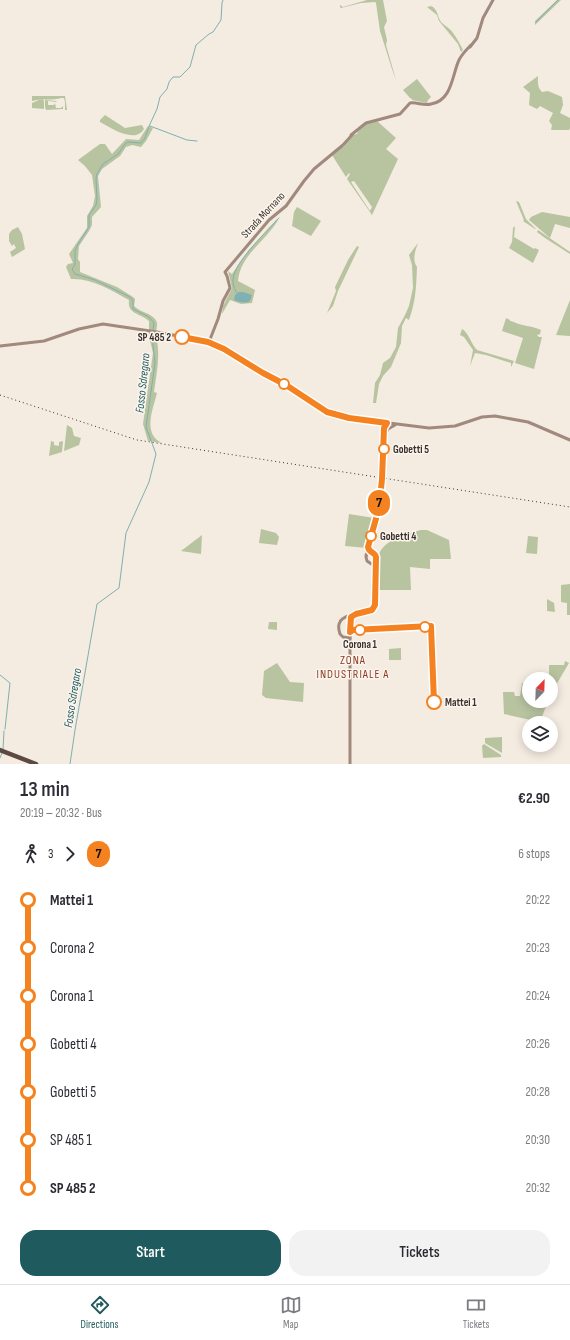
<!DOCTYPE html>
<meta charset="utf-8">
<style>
:root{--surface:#fff;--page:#f2f2f3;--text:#2b2b33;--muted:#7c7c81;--line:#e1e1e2;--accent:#1f5a5e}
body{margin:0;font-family:"Sofia Sans Condensed",sans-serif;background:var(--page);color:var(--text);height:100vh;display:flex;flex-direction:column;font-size:15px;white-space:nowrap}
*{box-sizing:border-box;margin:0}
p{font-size:13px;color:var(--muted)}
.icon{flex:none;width:22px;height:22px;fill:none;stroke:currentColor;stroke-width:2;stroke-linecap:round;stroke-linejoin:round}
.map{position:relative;height:764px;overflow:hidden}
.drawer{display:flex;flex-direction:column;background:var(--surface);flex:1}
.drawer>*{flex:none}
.badge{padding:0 8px;border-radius:13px;font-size:14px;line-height:26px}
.needle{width:26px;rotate:23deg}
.buttons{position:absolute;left:522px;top:672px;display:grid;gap:8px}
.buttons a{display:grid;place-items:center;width:36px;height:36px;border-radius:50%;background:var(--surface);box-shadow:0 2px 10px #0003;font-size:20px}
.map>.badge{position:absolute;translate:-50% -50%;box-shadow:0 0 0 2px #fff}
.legs{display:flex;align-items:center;gap:6px;height:44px;padding:0 20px;font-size:13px}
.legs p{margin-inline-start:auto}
.overview{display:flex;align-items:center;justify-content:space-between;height:68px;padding:0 20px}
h1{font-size:22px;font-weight:600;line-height:30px}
.button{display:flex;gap:8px;margin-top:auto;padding:8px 20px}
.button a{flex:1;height:46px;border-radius:16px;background:var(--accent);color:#fff;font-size:16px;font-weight:600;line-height:46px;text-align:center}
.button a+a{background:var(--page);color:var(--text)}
ul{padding:0 20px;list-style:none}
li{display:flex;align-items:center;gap:14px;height:48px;font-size:15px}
li i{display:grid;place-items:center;width:6px;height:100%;margin:0 5px;background:currentColor}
li i::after{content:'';width:10px;height:10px;margin:-5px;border:3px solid;border-radius:50%;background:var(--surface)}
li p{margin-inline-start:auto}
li:first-child i{background:linear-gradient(#0000 50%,currentColor 0)}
li:last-child i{background:linear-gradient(currentColor 50%,#0000 0)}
.tabs{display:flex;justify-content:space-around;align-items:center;height:56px;border-top:1px solid var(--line);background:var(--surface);font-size:11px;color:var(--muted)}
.tabs a{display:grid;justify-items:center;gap:2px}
.tabs .selected{color:var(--accent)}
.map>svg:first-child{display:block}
.green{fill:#b8c4a0;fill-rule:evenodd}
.water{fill:#7fb0b2}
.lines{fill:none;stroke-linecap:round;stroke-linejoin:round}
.stream{stroke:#7fb0b2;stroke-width:1}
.secondary{stroke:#a18a7d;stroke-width:3}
.highway{stroke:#5c4a42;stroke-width:4.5}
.rail{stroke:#3b302b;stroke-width:1;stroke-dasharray:1 3;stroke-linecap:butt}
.line-1-casing{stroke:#fff;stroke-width:9}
.line-1{stroke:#f58220;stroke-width:6}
.stop-1-dot{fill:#fff;stroke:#f58220;stroke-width:2}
.labels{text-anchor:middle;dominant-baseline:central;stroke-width:3;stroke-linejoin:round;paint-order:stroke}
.street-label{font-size:11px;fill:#3b302b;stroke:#fbf5ee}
.stop-label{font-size:11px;font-weight:bold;fill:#3b302b;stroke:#fbf5ee;text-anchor:start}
.water-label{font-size:12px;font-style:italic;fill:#1f5a5e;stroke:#fbf5ee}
.neighbourhood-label{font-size:12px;letter-spacing:1px;fill:#8c3b22;stroke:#fbf5ee}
</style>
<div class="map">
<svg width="570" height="764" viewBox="0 0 570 764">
<rect width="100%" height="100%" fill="#f4ebe1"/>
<g class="green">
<path d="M367 0H383L387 21 384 27 387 40 386 45 396 80 392 69 380 31 376 3 375 2 361 3 341 8 340 7V5L343 7Z"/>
<path d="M557 0H561L535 25V21Z"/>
<path d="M431 6C438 9 437 16 441 22 445 26 450 28 453 33 457 38 460 44 463 50L461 52 458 44 439 21 437 15 427 7Z"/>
<path d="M538 76C538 82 537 87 542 92L548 91 562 97 563 105 560 113 570 118V128L569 130H551L552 125 549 121 553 113 540 106 537 109 529 105 530 93 523 87Z"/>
<path d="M417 79 431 97 428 100 427 103 412 100V99L410 98 403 90Z"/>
<path d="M32 96H65L67 110H65V102L64 98H61C54 101 41 98 32 101Z"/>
<path d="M42 99 44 101V109L32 108V103L39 100Z"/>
<path d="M45 100 56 101 57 102 48 101V105H54L55 103 56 108H61L63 106V109L46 110 45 107Z"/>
<path d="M105 115 125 128 142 125 144 129C135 144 111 128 100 122V120Z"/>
<path d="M377 121 396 138 386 149 398 159 372 215 347 179 350 174 349 173 346 177 332 155 342 147H344C345 141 352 134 357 134L358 131 366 124ZM354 181 372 207 370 211 351 182Z"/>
<path d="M148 126 153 128 146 141 141 147 132 145 126 147 120 156 102 169 98 176 101 207 92 217V225L89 231 79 246 78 259 80 262V272L117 287 133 297 135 299 134 306C140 312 150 313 155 319 159 324 156 328 156 333 156 339 158 344 158 349 159 363 156 377 154 392L157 393C153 409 142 434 162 443L148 441 143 424 153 353 149 336V321C140 313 127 314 129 300 111 290 92 278 71 279L66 267 68 264 73 263 69 254 87 228V216L93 206 95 196 92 175 85 166 78 160 100 144H105L112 154 126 139 139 140Z"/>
<path d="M516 201 519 202 526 219 536 229H535L523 221 524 220Z"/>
<path d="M297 207 321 221 311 236 292 226 294 212Z"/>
<path d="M542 212 570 217V228L555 224 550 238 529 220 531 217Z"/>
<path d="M277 219 278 220C266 241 240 255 238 281L255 290 252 303 241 304 230 300 222 314 223 306 232 288 228 271 232 274 248 251Z"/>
<path d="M515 226 514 237 534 249 535 248 539 250 533 263 509 248 512 242 513 228Z"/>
<path d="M18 227 22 234 25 249 12 257 10 252 16 248 14 244 12 246 9 241V234L12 230Z"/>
<path d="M538 230 570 252V254L545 238 537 232Z"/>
<path d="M418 243C415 251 412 260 417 267 416 287 416 300 409 320L406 318 402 326 401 343 391 367 383 376 379 384 376 403H373L375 383 380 375 383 363 390 358 396 347 398 328 405 315 409 306 413 288 412 265 409 255Z"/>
<path d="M357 246 359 247 338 291 333 306 327 313 336 291 335 287 348 260Z"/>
<path d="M570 300V336L556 335Z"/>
<path d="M506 318 510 320V321C512 321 514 322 516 323 523 326 533 326 541 330L540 334 537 335 539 337H542L534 369 515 363 523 338 502 331Z"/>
<path d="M462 329C469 333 471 344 477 350L514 361 511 367V363L486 355 475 353 470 366 473 350 464 337 460 335Z"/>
<path d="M67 425 72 428 74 436 81 438 79 445 64 451Z"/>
<path d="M51 441 54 442V445L59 446V442L63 441 62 452 49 456Z"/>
<path d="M349 514 374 518 367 548 345 546Z"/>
<path d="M261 529 276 533 279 537 277 545 259 543Z"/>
<path d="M421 530H427L449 540 451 559H430V569L410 567 411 590H379L378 589C379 579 377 568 378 558 381 540 407 534 421 530Z"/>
<path d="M202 535 201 554 181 551Z"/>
<path d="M528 536 538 537 537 554 526 553Z"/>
<path d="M570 584V615H567V603L561 602V585Z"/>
<path d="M547 599 554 603 555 612 547 611Z"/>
<path d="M269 622H277V630L268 629Z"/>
<path d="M401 648V660H389V649Z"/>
<path d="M565 661 569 663 556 685 549 674V665H564Z"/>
<path d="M277 663 290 682 304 683 303 702 266 698 262 695 264 671Z"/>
<path d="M522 683 529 685V701H548L540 722 504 714 503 692H514L515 696H520Z"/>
<path d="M502 737V753L485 743V738Z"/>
<path d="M484 744 501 755V757L483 758 482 746Z"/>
</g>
<path class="water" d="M239 292H243L252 295 250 301C245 304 239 302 234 300L235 295Z"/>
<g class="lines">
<g class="stream">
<path d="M536 22 558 0"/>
<path d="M150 126 187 140 197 141"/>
<path d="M237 293C233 287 232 281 234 275 238 259 267 231 279 218"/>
<path d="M0 675 10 683 5 729"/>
<path d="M3 750 4 731"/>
<path d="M0 758 2 753"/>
<path d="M70 764 75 730 97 604 119 588 126 533 149 482 156 454 146 427 155 363 152 336 154 323 149 317 133 309V301L130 297 95 280 75 274 72 269 75 265V251L78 244 89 227V215L96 205 97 200 96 178 97 174 103 164 118 154 125 144 128 142 141 143 145 138 150 124 157 109 160 97 167 89 169 82 173 77H180L190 67 196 45 209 34 213 32 221 20 222 3 223 0"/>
</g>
<g class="secondary">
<path d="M470 47 477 38 483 18 493 0"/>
<path d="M351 135 366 123 400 114 410 103C417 102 424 106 431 104 452 101 452 75 459 60 462 54 466 50 471 45"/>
<path d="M209 342 218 319 223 301 230 288 227 276 225 272 269 220 286 206 304 181 314 169 343 145 352 135"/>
<path d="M0 346 44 341 79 329 103 324 157 332 209 342 217 345 232 353 263 373 286 385 323 409 349 418 429 428 455 426 482 417 495 416 528 422 570 440"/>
<path d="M386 433 388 429 395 425"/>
<path d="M376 569 373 565 367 561 366 557 379 508 383 478 385 434 384 428 382 422"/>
<path d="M350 638 343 637 340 634C339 631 338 625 340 622 342 615 366 611 372 609L375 605 376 557 372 553H369L366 555"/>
<path d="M350 764V620L351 617 356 614"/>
</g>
<path class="highway" d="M0 750 36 764"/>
<path class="rail" d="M0 395 137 440 570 507"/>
</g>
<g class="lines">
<g class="line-1-casing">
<path id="line-1" d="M182 337 208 342 224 349 263 373 286 385 327 412 349 418 387 423 384 428 382 479 379 508 368 547C369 553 375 552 376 557L375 605 372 610 356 614 351 617 350 632 353 630 431 626 434 702"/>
</g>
<use href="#line-1" class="line-1"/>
</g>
<g class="stop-1-dot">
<circle cx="182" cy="337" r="7"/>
<circle cx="284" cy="384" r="5"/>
<circle cx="384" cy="449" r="5"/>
<circle cx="371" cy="536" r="5"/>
<circle cx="425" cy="627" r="5"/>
<circle cx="360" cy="630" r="5"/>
<circle cx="434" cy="702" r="7"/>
</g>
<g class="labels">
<g class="street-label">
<text transform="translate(263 215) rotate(-47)">Strada Mornano</text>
</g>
<g class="stop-label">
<text x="171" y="337" text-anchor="end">SP 485 2</text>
<text x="393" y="449">Gobetti 5</text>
<text x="380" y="536">Gobetti 4</text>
<text x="360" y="644" text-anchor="middle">Corona 1</text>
<text x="445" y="702">Mattei 1</text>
</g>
<g class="water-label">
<text transform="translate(143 383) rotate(-84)">Fosso Sdregaro</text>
<text transform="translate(73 698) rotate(-81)">Fosso Sdregaro</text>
</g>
<g class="neighbourhood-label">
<text x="353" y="660">ZONA<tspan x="353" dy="14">INDUSTRIALE A</tspan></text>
</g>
</g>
</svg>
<div class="buttons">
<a><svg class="needle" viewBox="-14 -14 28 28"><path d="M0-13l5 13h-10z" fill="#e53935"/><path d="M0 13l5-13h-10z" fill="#7c7c81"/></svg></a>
<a><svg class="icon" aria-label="layers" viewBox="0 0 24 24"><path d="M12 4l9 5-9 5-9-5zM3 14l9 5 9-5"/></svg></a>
</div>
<b class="badge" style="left:379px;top:503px;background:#f58220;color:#111">7</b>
</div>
<section class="drawer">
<div class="overview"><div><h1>13 min</h1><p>20:19 – 20:32 · Bus</p></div><b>€2.90</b></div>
<div class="legs"><svg class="icon" aria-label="walk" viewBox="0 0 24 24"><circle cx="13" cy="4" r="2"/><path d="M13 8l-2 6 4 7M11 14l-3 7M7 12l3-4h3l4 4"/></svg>3<svg class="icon" aria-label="forward" viewBox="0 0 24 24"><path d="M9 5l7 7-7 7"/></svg><b class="badge" style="background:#f58220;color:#111">7</b><p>6 stops</p></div>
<ul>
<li><i style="color:#f58220"></i><b>Mattei 1</b><p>20:22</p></li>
<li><i style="color:#f58220"></i><span>Corona 2</span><p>20:23</p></li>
<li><i style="color:#f58220"></i><span>Corona 1</span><p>20:24</p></li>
<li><i style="color:#f58220"></i><span>Gobetti 4</span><p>20:26</p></li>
<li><i style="color:#f58220"></i><span>Gobetti 5</span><p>20:28</p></li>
<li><i style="color:#f58220"></i><span>SP 485 1</span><p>20:30</p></li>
<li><i style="color:#f58220"></i><b>SP 485 2</b><p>20:32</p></li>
</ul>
<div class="button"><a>Start</a><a>Tickets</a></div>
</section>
<nav class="tabs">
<a class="selected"><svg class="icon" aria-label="directions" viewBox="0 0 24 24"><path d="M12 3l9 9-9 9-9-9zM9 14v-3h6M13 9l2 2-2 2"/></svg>Directions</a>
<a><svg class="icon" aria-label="map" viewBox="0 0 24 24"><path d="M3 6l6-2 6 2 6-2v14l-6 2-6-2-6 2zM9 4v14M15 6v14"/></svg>Map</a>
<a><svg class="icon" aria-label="tickets" viewBox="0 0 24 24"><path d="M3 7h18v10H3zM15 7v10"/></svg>Tickets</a>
</nav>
